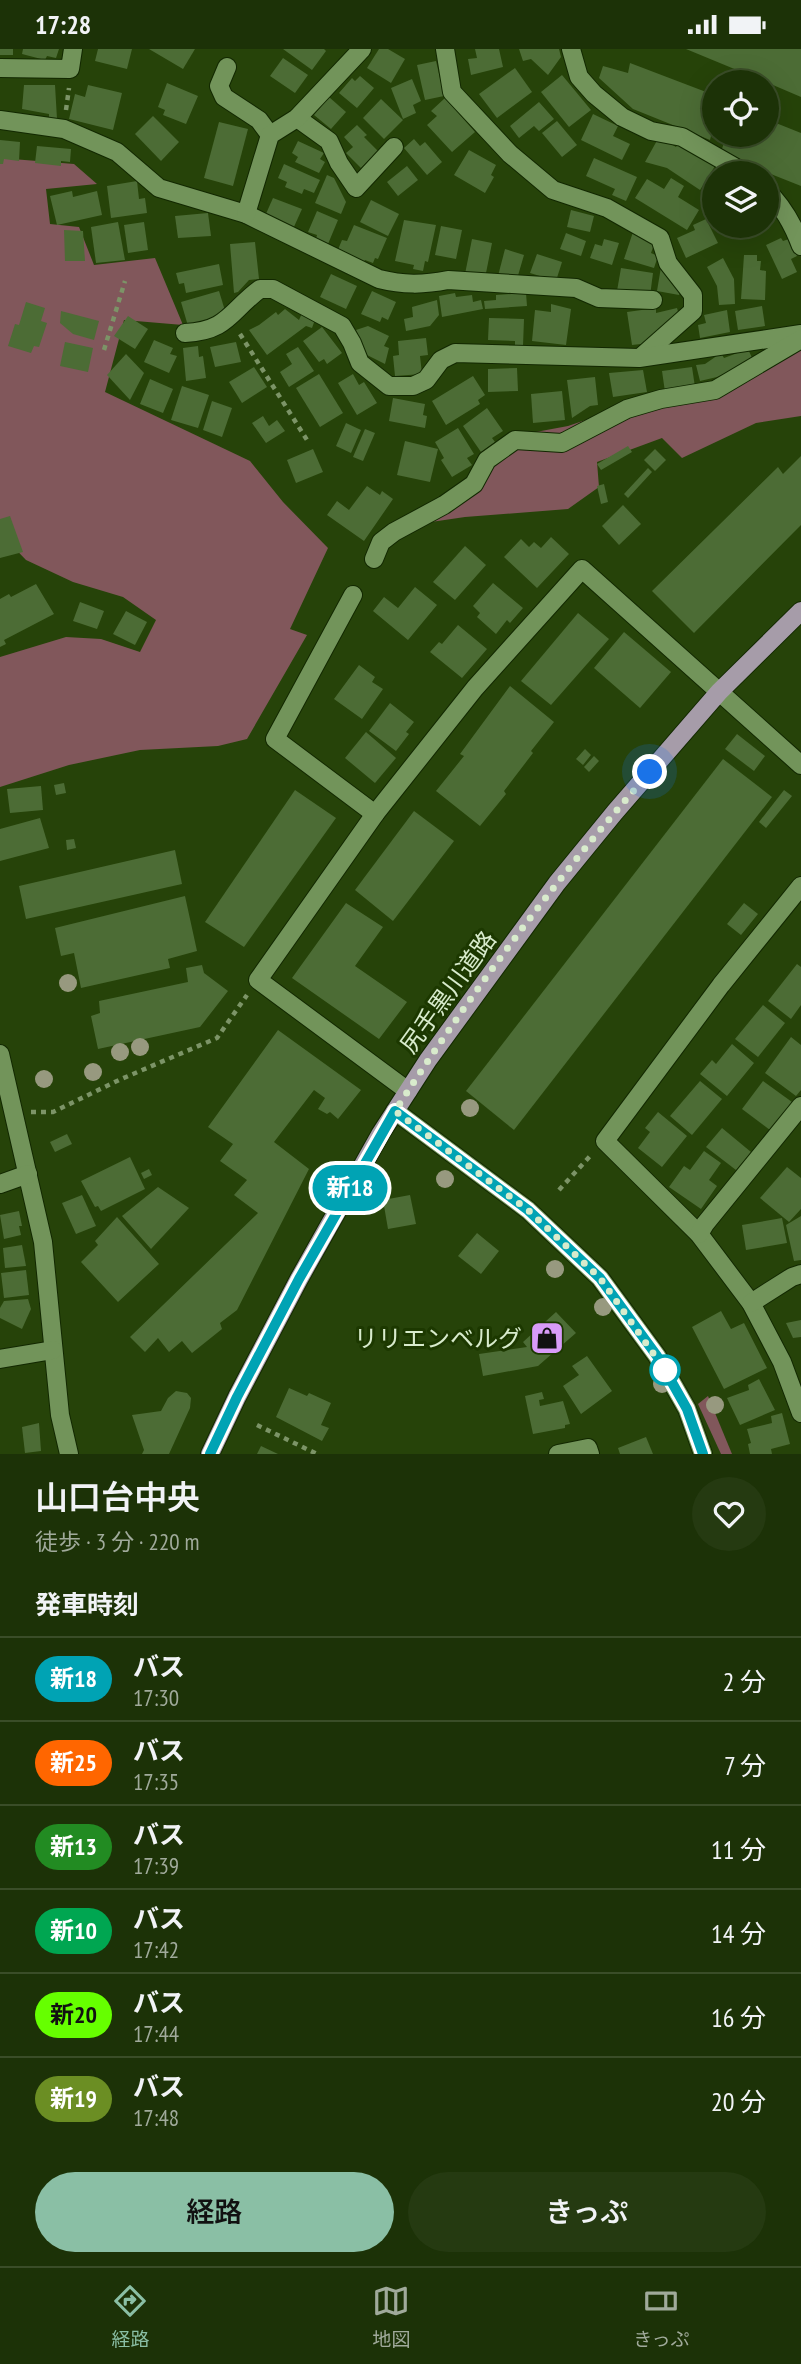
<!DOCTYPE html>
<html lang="ja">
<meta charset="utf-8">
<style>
:root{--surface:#1c3207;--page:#253a11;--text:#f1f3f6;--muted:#a0aa9b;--line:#3a4d28;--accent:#8abfa5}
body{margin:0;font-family:"PT Sans Narrow","Noto Sans JP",sans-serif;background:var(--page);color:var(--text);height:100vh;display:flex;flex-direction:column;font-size:26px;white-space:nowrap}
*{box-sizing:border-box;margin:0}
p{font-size:23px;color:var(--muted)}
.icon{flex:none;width:38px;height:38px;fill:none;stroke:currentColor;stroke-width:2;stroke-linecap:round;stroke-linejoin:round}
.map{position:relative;height:1405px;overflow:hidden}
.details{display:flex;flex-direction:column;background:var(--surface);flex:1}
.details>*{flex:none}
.badge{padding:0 14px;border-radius:23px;font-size:24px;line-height:46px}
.fabs{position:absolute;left:702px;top:21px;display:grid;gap:14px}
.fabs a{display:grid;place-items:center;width:77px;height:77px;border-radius:50%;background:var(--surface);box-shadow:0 7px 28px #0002,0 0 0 2px var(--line);font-size:35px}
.you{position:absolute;width:35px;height:35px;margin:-18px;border:5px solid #fff;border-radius:50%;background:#1a73e8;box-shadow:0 0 0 10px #1a73e833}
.map>.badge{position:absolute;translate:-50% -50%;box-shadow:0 0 0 4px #fff}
h2{padding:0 35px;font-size:26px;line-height:63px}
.round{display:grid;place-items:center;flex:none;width:74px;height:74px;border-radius:37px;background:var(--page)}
.headline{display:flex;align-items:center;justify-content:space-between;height:119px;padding:0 35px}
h1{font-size:33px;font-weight:600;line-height:52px}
.button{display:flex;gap:14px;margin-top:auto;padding:14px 35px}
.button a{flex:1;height:80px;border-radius:42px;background:var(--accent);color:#111;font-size:28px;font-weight:600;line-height:80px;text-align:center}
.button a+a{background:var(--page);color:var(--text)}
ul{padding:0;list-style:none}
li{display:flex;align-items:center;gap:21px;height:84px;padding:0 35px;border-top:2px solid var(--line)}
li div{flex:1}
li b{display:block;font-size:26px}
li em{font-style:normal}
li .badge{min-width:77px;font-weight:700;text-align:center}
.status{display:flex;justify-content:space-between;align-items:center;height:49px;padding:0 35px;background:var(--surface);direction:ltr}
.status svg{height:19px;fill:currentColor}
.tabs{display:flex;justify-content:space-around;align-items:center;height:98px;border-top:2px solid var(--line);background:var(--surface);font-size:19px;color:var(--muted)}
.tabs a{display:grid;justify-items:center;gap:4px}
.tabs .selected{color:var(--accent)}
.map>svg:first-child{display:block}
.green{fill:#81575b}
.building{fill:#4c6c35}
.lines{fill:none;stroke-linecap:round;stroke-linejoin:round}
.minor-casing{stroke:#122800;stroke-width:20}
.major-casing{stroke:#122800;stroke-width:20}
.path{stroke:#7c9467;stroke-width:4.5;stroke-dasharray:5 5;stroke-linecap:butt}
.minor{stroke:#72945a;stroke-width:18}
.major{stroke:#a69ca9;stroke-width:18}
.tree{fill:#97997f}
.line-casing{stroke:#fff;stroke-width:16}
.line{stroke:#00a3b4;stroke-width:10}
.walk{stroke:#d8ebcc;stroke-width:7;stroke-dasharray:0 12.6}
.stop-dot{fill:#fff;stroke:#00a3b4;stroke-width:3.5}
.labels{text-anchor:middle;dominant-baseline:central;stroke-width:6;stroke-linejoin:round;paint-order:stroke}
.street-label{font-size:24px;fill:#d8ebcc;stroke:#1c3800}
.poi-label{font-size:24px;fill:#d8ebcc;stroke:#1c3800;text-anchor:end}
</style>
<div class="status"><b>17:28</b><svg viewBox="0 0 49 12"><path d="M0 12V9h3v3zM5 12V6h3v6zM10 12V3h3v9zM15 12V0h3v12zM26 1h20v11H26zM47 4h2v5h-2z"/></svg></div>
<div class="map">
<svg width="801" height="1405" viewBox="0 0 801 1405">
<rect width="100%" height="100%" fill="#264309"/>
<g class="green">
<path d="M0 109 74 115 97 135 46 140 50 175 79 178 94 216 155 209 183 276 124 271 105 343 250 412 283 453 328 499 290 580 307 586 247 690 218 697 140 701 69 716 0 738V608L66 588 101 590 140 603 156 571 123 548 73 533 26 511 0 484Z"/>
<path d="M801 278V367L756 374 682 409 662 389 597 413 599 438 568 460 465 468 431 473 525 385 568 377 659 346 727 329Z"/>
<path d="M708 1347 732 1405H721L698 1355Z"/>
</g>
<g class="building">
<rect x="0" y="0" width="13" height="6"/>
<path d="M23 0H59L56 9 47 7 45 11 22 5Z"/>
<path d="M98 0H132L127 20 95 12Z"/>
<path d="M149 0H195L183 20Z"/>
<path d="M283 0H324L326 2 312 21Z"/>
<path d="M379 0H388L405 10 391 34 367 19Z"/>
<path d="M475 0H499L503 18 471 26 468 10 477 9Z"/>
<path d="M519 0H559L561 8 548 26 531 10 523 12Z"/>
<path d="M686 0H801V48L766 33Z"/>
<path d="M283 9 308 26 295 44 270 27Z"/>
<path d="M436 12 444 47 425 51 417 16Z"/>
<path d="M630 14 714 46V75L710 91 633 60 599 29 603 17 628 24Z"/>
<path d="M515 19 532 43 497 69 479 45Z"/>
<path d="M562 26 591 61 569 78 541 43Z"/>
<path d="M360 27 374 39 357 59 339 44 352 29 355 32Z"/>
<path d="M412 30 421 52 413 56 416 64 403 70 391 39Z"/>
<path d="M167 34 198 47 186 75 163 66 165 61 158 58Z"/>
<path d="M24 36H55L57 70H49V65L22 60Z"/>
<path d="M88 36 122 44 113 81 69 70 75 45 85 48Z"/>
<path d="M329 48 346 63 331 80 314 66Z"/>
<path d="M445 49 475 83 452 103 427 76 437 67 431 62Z"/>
<path d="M381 50 403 71 384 90 363 69Z"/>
<path d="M539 53 554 70 539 82 534 77 519 89 510 77Z"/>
<path d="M593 65 618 77 613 87 630 95 622 111 581 91Z"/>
<path d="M153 67 179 93 161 112 135 85Z"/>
<path d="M766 70 801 84V137L720 105 727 86H766Z"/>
<path d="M557 72 577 96 562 108 542 84Z"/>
<path d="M219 73 248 80 233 137 204 129Z"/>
<path d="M357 76 367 86 364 88 378 102 361 119 346 104 353 98 344 88Z"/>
<path d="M659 88 676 98 679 93 715 117 700 141 667 119 645 113Z"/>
<path d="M414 90 420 97 425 93 442 113 427 126 404 99Z"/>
<path d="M0 91 20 93 19 112 4 110 3 115H0Z"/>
<path d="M298 92 324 104 320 110 325 113 319 124 295 113 298 108 292 104Z"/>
<path d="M37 97 71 100 70 113 61 112V117L35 114Z"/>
<path d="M469 101 496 116 491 126 494 128 485 144 454 126Z"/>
<path d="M594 109 637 128 626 152 612 146 615 140 586 127Z"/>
<path d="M284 115 320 131 314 144 304 140 302 145 285 138 287 133 278 129Z"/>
<path d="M407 117 418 131 398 147 387 133Z"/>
<path d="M327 126 334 129 346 153 341 165 315 154Z"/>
<path d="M671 129 684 137 678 148 699 161 687 181 635 149 647 130 664 140Z"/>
<path d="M137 132 139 150 145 149 147 164 111 169 107 137Z"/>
<path d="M72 142 73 148 97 142 102 166 57 176 50 147Z"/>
<path d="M273 149 302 160 293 180 265 167Z"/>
<path d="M371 151 399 165 388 187 360 173Z"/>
<path d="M571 161 594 167 590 183 567 178Z"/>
<path d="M317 162 338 171 328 195 316 190 317 186 308 183Z"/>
<path d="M208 164 211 187 178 189 175 167Z"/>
<path d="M706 170 718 194 686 209 677 189 695 181 693 176Z"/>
<path d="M404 171 436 176 428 213 425 212 423 222 413 220 414 216 395 212Z"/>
<path d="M118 173 125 211 96 214 91 178Z"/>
<path d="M144 173 148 201 128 204 124 176Z"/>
<path d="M354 176 387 189 378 210 375 209 373 214 365 211 363 214 337 203 342 191 347 192Z"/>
<path d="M441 177 462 181 456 210 435 206Z"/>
<path d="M746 177H760L755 184Z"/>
<path d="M634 180 656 190 651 204 658 207 654 219 624 210Z"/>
<path d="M64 181 83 182 85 212H65Z"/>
<path d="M566 184 586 192 581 207 560 200Z"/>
<path d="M781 189 783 192 789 190 797 207 791 210 797 223 782 230 766 196Z"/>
<path d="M472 190 492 194 485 229 465 225Z"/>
<path d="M604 190 619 194 612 216 590 209 595 195 602 197Z"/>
<path d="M255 193 259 230 249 231 238 243 234 244 230 195Z"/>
<path d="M505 200 524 206 517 230 498 227Z"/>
<path d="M537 205 562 213 556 232 530 224Z"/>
<path d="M744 206H757V212H761L760 221 766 222 765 251 741 250Z"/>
<path d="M723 209 734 230 735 255 719 256 717 237 707 218Z"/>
<path d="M662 212 683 238 679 246 657 242Z"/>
<path d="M219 215 223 236 186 244 184 234 179 235 176 224Z"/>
<path d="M621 219 653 224 650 247 617 242Z"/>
<path d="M331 225 357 237 346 260 320 248Z"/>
<path d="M219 242 226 265 188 277 181 253Z"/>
<path d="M372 242 396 253 388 271 382 268 380 273 361 265Z"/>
<path d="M455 244 456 248 472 246 473 253 481 251 483 260 442 268 439 247Z"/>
<path d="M526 244 527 257 485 260 484 252 496 251V246Z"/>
<path d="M437 251 439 266 430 277 406 282 404 270 413 268 412 258Z"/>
<path d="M26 253 45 259 41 272 47 274 39 298 34 297 31 304 8 297 15 275 19 276Z"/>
<path d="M551 255 571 260 566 296 532 292 535 261 551 263Z"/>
<path d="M762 257 765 277 738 281 735 262Z"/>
<path d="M656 259V264L677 259 680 270 650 294 632 296 627 263Z"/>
<path d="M285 260 299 271 303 262 316 268 312 279 306 277 267 306 249 281 259 276 276 263 278 266Z"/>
<path d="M727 261 730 283 700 289 698 276 706 274 704 266Z"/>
<path d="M61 262 99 272 94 291 73 285 60 274Z"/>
<path d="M128 267 148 280 135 300 114 287Z"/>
<path d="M489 269 524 270 523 297H515V292L488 291Z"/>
<path d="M368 277 389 287 384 297 389 299 385 315 367 306 356 281Z"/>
<path d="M322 278 342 304 327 315 324 310 319 313 303 292Z"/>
<path d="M426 289 428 306 420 307 422 325 395 327 393 307 399 306 398 292Z"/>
<path d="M154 291 173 299 170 305 177 307 169 324 144 313Z"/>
<path d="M65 293 93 299 88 323 60 317Z"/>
<path d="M236 293 241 313 215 318 210 298Z"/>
<path d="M198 297 199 308 203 307 206 329 186 332 183 299Z"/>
<path d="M298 298 314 322 289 338 280 323 292 315 286 305Z"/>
<path d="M748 300 753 311 717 328 700 332 696 316 705 315 721 304 724 309Z"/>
<path d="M126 305 144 324 130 351 107 326Z"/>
<path d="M254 318 267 338 242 354 229 333Z"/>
<path d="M692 318 695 338 665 343 662 322Z"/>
<path d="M517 319 518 342 488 343V320Z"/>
<path d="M643 321 647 343 613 348 609 324Z"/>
<path d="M319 325 343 364 320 378 296 339Z"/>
<path d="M353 325 359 336 364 333 377 354 357 366 338 334Z"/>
<path d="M473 327 485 346 478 351 480 355 446 376 432 352Z"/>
<path d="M595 328 598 356 590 357 572 369 567 331Z"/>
<path d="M150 330 173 340 163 364 140 355Z"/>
<path d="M182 337 209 346 198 379 171 371Z"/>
<path d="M562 342 565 371 533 374 531 345Z"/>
<path d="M393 349 425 355 423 366 427 367 425 379 389 372Z"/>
<path d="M212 352 232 359 222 388 203 381Z"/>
<path d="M487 359 503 382 492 389 495 393 481 403 463 377Z"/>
<path d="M263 367 269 377 277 371 285 382 266 394 252 374Z"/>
<path d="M346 374 361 381 351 404 336 397Z"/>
<path d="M458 379 474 405 467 409 472 416 452 428 441 411 444 409 435 393Z"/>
<path d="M365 380 375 384 363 412 353 408Z"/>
<path d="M405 392 438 400 430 433 397 426Z"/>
<path d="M628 397 632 403 601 421 597 415Z"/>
<path d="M313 400 323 423 296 434 287 411Z"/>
<path d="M655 400 666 411 655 422 644 411Z"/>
<path d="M801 407V476L694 584 652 542 778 418 783 425Z"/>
<path d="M648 419 652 423 628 449 624 445Z"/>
<path d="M604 435 608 453 601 455 597 437Z"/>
<path d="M367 437 380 446 382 442 393 450 364 492 327 466 337 452 349 461Z"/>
<path d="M623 456 641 475 619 496 602 477Z"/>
<path d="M10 467 23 503 0 509V470Z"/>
<path d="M551 488 569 505 537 539 504 508 521 490 529 498 534 493 541 499Z"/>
<path d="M465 497 486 516 455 551 433 533Z"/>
<path d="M493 534 523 559 510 574 507 571 496 585 477 568 480 564 473 557Z"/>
<path d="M36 535 54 565 4 591 6 595 0 598V550L9 545 11 548Z"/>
<path d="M415 538 437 556 408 591 373 562 384 548 398 559Z"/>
<path d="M80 553 104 562 97 580 73 572Z"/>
<path d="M126 562 147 573 135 596 113 585Z"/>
<path d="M578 564 609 590 551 656 521 632Z"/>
<path d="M458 576 487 600 462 629 430 603 439 593 442 595Z"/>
<path d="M624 583 671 623 640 659 594 619Z"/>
<path d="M359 616 375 628 372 633 383 640 362 670 334 650Z"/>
<path d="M510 637 554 673 531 702 533 704 504 742 506 745 480 777 436 742 464 707 460 705Z"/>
<path d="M390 654 414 673 406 683 409 685 396 702 369 682Z"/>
<path d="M366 683 396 709 375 734 345 709Z"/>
<path d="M737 685 765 707 754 722 725 700Z"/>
<path d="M585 700 591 706 583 716 576 710Z"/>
<path d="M594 707 599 712 589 723 584 718Z"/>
<path d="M723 710 772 748 514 1081 466 1042Z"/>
<path d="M64 734 66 744 56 746 54 736Z"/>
<path d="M41 737 43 761 10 764 7 740Z"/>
<path d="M295 741 336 769 244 898 205 873Z"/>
<path d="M784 741 792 747 766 779 759 773Z"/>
<path d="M414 762 454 792 393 872 355 841Z"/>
<path d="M40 769 49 799 0 812V780Z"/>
<path d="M74 790 76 799 67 801 66 791Z"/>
<path d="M175 801 182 835 26 870 19 837Z"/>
<path d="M185 847 197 902 168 910 170 919 81 939 74 904 61 907 55 879Z"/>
<path d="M346 854 383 878 355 917 407 953 379 990 292 929Z"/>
<path d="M744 854 758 865 741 886 727 875Z"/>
<path d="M797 915 801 918V956L791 970 768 952Z"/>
<path d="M202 916 204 924 228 942 200 978 98 1000 91 967 100 964 99 952 188 933 186 919Z"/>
<path d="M763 956 785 974 758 1008 735 990Z"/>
<path d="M278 981 361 1041 338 1070 330 1063 327 1065 318 1060 325 1049 314 1041 274 1093 309 1120 237 1261 220 1274 222 1280 192 1304 182 1292 169 1303 158 1289 145 1303 130 1288 258 1164 234 1146 247 1131 220 1112 233 1095 208 1078Z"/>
<path d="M791 988 801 996V1041L796 1047 765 1024Z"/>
<path d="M732 995 754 1014 727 1047 700 1025 712 1011 716 1015Z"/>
<path d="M700 1032 722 1050 692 1086 670 1067Z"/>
<path d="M763 1032 792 1053 770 1081 742 1060Z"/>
<path d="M658 1063 687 1087 662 1118 638 1099 650 1083 645 1079Z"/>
<path d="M722 1079 751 1103 736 1121 706 1098Z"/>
<path d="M67 1085 72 1095 55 1103 50 1093Z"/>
<path d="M704 1102 721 1114 709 1131 717 1137 701 1160 669 1138 684 1117 690 1121Z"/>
<path d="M130 1108 145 1140 101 1162 98 1157 95 1158 81 1132Z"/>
<path d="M787 1118 801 1129V1160L789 1173 760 1149Z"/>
<path d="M149 1120 152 1126 144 1130 141 1124Z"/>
<path d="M158 1138 189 1159 151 1200 122 1167Z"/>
<path d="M82 1146 96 1177 76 1185 62 1154Z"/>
<path d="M410 1146 416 1175 388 1180 383 1151Z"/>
<path d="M19 1162 22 1177H19L21 1186 4 1190 0 1166Z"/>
<path d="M801 1167V1211L794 1212 786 1176Z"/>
<path d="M117 1168 159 1215 118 1253 81 1213 98 1196 95 1192Z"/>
<path d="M782 1169 787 1194 746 1201 742 1176Z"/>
<path d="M477 1184 499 1202 481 1225 458 1207Z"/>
<path d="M22 1196 26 1217 5 1219 3 1199Z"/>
<path d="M26 1221 29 1246 4 1249 1 1224Z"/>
<path d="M28 1250 31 1260 22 1280 0 1269V1259L4 1252Z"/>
<path d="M721 1262 731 1280 744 1274 767 1319 724 1340 692 1278Z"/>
<path d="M556 1263 576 1284 538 1317 483 1327 479 1305 527 1298 523 1293Z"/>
<path d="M801 1271V1288L793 1289 786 1274Z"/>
<path d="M587 1307 612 1342 581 1365 563 1337 579 1326 572 1317Z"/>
<path d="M759 1330 775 1361 740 1376 727 1349 749 1341 748 1336Z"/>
<path d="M289 1339 307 1347 309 1344 331 1354 321 1376 329 1379 322 1392 276 1368Z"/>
<path d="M176 1342 187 1344 191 1349 190 1359 169 1405H142L144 1401 132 1366 161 1362 168 1349Z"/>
<path d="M542 1343 544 1350 539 1351 540 1357 563 1352 570 1375 565 1376V1379L533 1385 525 1347Z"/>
<path d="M782 1364 790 1395 771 1400 772 1405H750L748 1395 751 1394 747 1380 772 1374 771 1367Z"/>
<path d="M39 1374 41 1402 25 1404 22 1378Z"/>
<path d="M646 1388 653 1405H620L618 1399Z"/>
<path d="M261 1397 278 1405H257Z"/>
</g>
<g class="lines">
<g class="minor-casing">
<g id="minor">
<path d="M445 0 452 43 510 105 553 141 607 159 660 189 668 214 693 246V262L641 308"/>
<path d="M571 0 579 28 594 45 622 68 651 82 682 88 745 124"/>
<path d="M227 18 219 37 224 48 259 71 270 86"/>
<path d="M0 19 70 20 73 0"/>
<path d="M297 69 329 92 339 114 356 139 394 98"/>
<path d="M0 71 64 80 117 103 159 139 246 165 379 230C403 236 423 236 448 231L576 239 599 249 653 251"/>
<path d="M766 141C783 157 793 175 801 197"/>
<path d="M246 165 270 86 297 69 362 0"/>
<path d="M185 284C228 282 230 262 260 240H273L342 277 352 294 360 314 389 337H413L426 331 441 311 455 304 639 309 801 285"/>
<path d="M374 510 381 493 394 483 444 456 474 435 487 411 515 391 562 394 627 360 661 350 715 341 801 290"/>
<path d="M353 546 275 690 375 765"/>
<path d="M801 837 721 936 605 1092 699 1185 751 1254 782 1313 801 1364"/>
<path d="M0 1005 43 1193 60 1366 69 1405"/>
<path d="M408 1042 258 931 375 765 475 639 582 520 801 716"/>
<path d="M395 1062 528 1161 600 1229 657 1307 687 1360 703 1405"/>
<path d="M0 1135 28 1125"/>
<path d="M699 1185 705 1175 801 1057"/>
<path d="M751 1254 792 1228 801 1225"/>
<path d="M0 1310 53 1301"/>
<path d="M558 1405 588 1399 590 1405"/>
</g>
</g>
<g class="major-casing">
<path id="major" d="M210 1405 237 1348 299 1230 381 1084 428 1011 557 834 615 763 719 643 801 562"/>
</g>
<g class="path">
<path d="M66 61 69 39"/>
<path d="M240 285 307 391"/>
<path d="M104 301 125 232"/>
<path d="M31 1063H53L119 1031 217 989 247 946"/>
<path d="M559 1141 592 1105"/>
<path d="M257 1376 317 1405"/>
</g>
<use href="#minor" class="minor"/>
<use href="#major" class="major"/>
</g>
<g class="tree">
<circle cx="68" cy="934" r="9"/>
<circle cx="140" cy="998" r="9"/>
<circle cx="120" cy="1003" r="9"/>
<circle cx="93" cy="1023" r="9"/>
<circle cx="44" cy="1030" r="9"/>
<circle cx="470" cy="1059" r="9"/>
<circle cx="445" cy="1130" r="9"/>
<circle cx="555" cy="1220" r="9"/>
<circle cx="603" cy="1258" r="9"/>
<circle cx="662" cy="1335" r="9"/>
<circle cx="715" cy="1356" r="9"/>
</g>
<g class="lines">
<g class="line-casing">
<path id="line" d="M210 1405 237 1348 299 1230 395 1062 528 1161 600 1229 657 1307 687 1360 703 1405"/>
</g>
<use href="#line" class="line"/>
<path class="walk" d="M650 723C557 828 471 944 395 1062L528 1161 600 1229 665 1321"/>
</g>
<defs>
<g id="shop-square" transform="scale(1.75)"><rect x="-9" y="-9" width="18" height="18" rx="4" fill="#d89bf8" stroke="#1c3800"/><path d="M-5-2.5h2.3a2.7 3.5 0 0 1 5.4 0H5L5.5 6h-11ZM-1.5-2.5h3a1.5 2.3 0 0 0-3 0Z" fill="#111"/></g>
</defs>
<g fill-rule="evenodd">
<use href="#shop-square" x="547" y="1289"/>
</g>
<circle class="stop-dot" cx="665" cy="1321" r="14"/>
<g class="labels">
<g class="street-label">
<text transform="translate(448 943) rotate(-54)">尻手黒川道路</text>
</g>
<g class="poi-label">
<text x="522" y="1289">リリエンベルグ</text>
</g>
</g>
</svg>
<div class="fabs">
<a><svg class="icon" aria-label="locate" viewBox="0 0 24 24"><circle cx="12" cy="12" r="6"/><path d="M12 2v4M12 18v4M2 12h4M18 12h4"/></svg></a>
<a><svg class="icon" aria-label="layers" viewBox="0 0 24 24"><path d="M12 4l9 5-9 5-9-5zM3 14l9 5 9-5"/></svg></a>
</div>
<div class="you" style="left:650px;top:723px"></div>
<b class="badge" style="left:350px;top:1139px;background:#00a3b4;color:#fff">新18</b>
</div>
<section class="details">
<div class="headline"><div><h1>山口台中央</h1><p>徒歩 · 3 分 · 220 m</p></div><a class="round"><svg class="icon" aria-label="heart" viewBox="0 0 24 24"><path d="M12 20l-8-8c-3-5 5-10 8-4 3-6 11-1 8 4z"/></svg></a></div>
<h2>発車時刻</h2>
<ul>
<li><span class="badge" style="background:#00a3b4;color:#fff">新18</span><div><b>バス</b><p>17:30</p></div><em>2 分</em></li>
<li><span class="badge" style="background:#f60;color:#fff">新25</span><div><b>バス</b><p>17:35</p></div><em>7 分</em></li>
<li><span class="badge" style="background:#228b22;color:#fff">新13</span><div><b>バス</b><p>17:39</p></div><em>11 分</em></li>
<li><span class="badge" style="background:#00a651;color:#fff">新10</span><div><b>バス</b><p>17:42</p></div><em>14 分</em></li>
<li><span class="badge" style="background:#6f0;color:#111">新20</span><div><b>バス</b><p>17:44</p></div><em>16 分</em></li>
<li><span class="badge" style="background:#6b8e23;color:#fff">新19</span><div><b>バス</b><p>17:48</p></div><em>20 分</em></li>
</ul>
<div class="button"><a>経路</a><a>きっぷ</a></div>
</section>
<nav class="tabs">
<a class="selected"><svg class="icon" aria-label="directions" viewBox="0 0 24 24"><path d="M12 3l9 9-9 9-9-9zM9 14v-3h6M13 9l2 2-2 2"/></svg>経路</a>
<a><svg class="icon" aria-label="map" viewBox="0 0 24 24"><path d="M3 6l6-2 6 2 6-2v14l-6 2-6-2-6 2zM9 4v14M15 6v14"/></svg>地図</a>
<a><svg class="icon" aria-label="tickets" viewBox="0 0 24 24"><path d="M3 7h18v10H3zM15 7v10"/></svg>きっぷ</a>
</nav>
